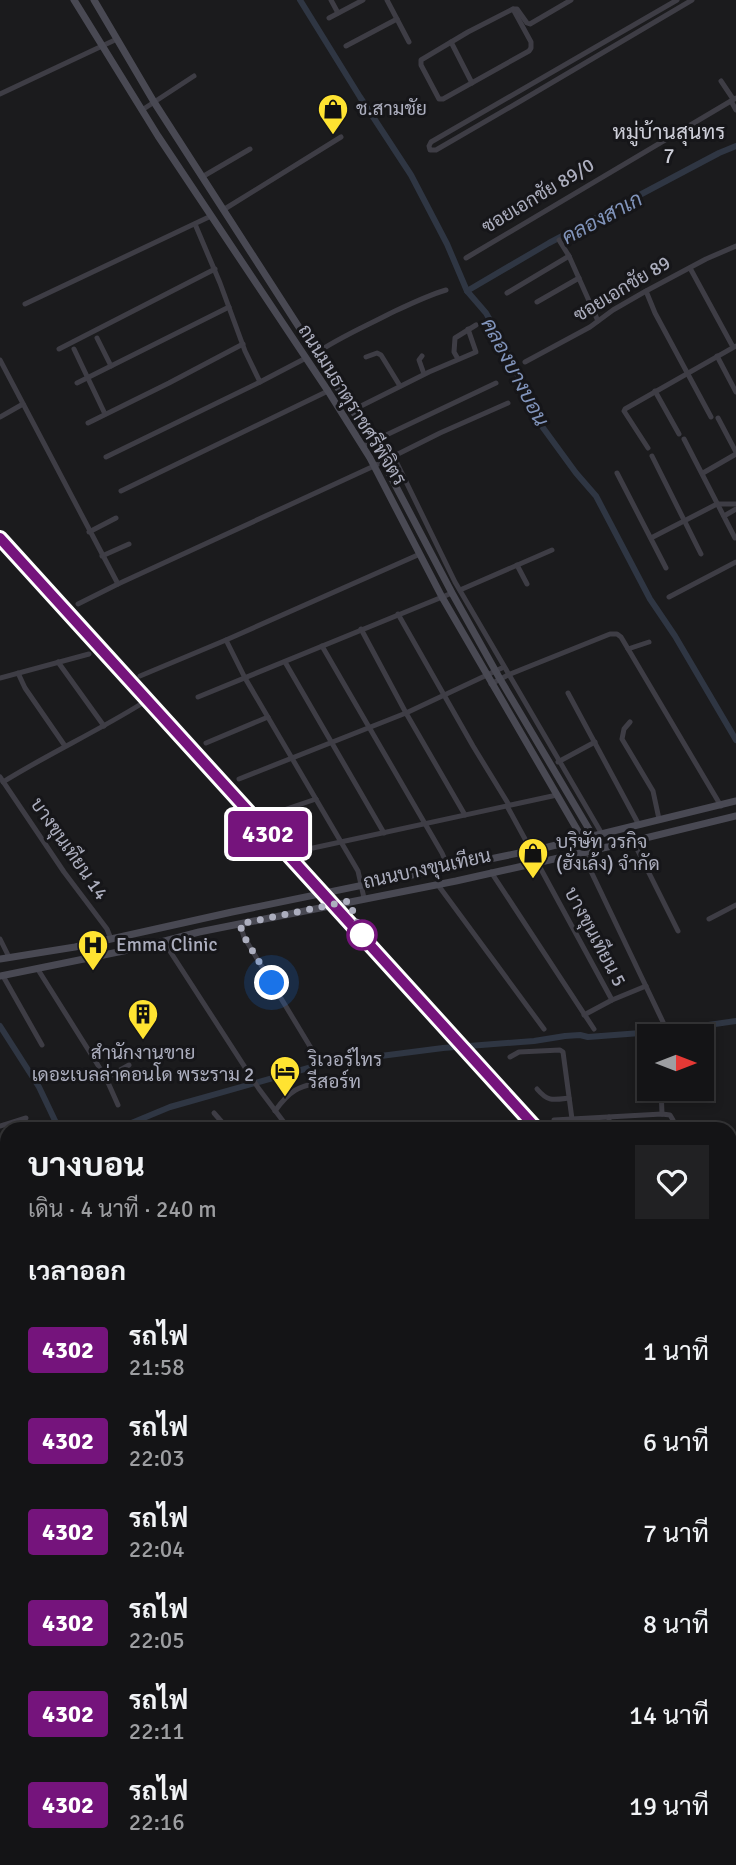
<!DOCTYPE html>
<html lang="th">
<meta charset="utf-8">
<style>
:root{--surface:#141416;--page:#212123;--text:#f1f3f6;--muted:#9d9ea1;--line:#333335}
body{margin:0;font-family:Signika,Sarabun,sans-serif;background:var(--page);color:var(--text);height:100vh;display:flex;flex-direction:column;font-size:26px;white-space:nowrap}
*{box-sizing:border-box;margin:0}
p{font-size:23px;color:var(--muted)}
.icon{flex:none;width:38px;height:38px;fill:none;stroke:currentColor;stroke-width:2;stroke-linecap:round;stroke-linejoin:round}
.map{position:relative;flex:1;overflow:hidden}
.drawer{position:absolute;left:0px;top:1122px;width:737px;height:744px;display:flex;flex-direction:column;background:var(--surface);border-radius:21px 21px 0 0;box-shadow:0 4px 10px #0003,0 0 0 2px var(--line)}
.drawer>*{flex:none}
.badge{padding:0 14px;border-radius:5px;font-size:24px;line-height:46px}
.needle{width:46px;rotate:90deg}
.controls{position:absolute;left:637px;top:1024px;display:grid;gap:14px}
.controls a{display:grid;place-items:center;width:77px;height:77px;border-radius:0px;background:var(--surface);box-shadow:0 4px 10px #0003,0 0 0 2px var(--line);font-size:35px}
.you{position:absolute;width:35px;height:35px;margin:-18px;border:5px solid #fff;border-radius:50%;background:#1a73e8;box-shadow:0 0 0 10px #1a73e833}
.map>.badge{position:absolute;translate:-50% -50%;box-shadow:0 0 0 4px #fff}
h2{padding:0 28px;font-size:26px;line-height:63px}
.round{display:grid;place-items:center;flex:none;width:74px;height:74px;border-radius:0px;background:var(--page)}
.head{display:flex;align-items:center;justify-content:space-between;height:119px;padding:0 28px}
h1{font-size:33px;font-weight:700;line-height:52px}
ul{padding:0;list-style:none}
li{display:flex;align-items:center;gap:21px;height:91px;padding:0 28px}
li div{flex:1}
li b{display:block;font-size:26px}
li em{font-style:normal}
li .badge{min-width:77px;font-weight:700;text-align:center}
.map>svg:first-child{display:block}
.built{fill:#27262b}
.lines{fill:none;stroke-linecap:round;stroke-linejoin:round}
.canal{stroke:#2f3643;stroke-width:6}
.street{stroke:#3e3d45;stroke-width:5}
.secondary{stroke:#494953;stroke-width:7}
.rail{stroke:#4e4f58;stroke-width:2;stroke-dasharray:9 7;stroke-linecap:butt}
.line-casing{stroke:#fff;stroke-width:16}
.line{stroke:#75147c;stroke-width:10}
.walk{stroke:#acaebe;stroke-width:7;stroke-dasharray:0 12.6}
.stop-dot{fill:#fff;stroke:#75147c;stroke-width:3.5}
.labels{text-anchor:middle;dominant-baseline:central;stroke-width:6;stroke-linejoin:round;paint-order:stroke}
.poi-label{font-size:19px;fill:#acaebe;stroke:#161619;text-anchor:start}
.street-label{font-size:19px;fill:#acaebe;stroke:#161619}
.neighbourhood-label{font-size:21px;fill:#cecfd9;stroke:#161619}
.water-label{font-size:21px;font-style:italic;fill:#8194bb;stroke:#161619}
</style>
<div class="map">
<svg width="736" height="1865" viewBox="0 0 736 1865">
<rect width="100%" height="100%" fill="#1b1b1d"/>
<g class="built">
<path d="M7 1655V1855L0 1857V1657Z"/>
<path d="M121 1859H239L238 1865H126Z"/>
</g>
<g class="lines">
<g class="canal">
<path d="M300 0 360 97 411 175 447 244 467 291 486 313 503 343 541 425 576 473 596 496 650 599 675 636 736 740"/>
<path d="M467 291 549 243 719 153 736 146"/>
<path d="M0 1026 39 1087 59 1129"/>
<path d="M117 1129 170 1107 326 1063 443 1048 534 1041 565 1036 580 1035 588 1037 667 1031 736 1021"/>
<path d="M0 1176 7 1173"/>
<path d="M520 1858 524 1865"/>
</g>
<g class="street">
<path d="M331 0 338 13"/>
<path d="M387 0 409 42"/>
<path d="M677 0 431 142 429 146 430 150H436L519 102 692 0"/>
<path d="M513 9 531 42V48L529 51 443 99H439L421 65V60L468 32Z"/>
<path d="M513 9H517L527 23 530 24 571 0"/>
<path d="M329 18 363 0"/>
<path d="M451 42 472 83"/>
<path d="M346 46 397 19"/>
<path d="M721 81 733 99"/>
<path d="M0 94 117 39"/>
<path d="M731 101 736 110"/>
<path d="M142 110 194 76"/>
<path d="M202 177 250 149"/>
<path d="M223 210 341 137"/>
<path d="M195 224 220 283 245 351 260 382 306 358"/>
<path d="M559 240 569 256 598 321"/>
<path d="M466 258 736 98"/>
<path d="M690 268 733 347"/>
<path d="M646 291 655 313 711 417"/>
<path d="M507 293 569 256"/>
<path d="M537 302 579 278"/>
<path d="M25 304 211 216"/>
<path d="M97 338 111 366"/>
<path d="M59 349 215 269"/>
<path d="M74 349 105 414"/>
<path d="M315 354C338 338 364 327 389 314 408 305 426 296 446 290"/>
<path d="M422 356 419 360 424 374"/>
<path d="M717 356 736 392"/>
<path d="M366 357 377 353 381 355 400 386"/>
<path d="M458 359 454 352 455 338 476 325"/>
<path d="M0 360 118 584 374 466 440 433 508 403"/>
<path d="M525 362 590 327 613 310 646 291 706 259 736 246"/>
<path d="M77 383 229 307"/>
<path d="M655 391 679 434"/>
<path d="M353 410 429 372 476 352 468 329"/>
<path d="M0 417 23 404"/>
<path d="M718 418 736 452"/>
<path d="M88 423 169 383 243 344"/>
<path d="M684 439 735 538"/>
<path d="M363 446 496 383"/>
<path d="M648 448 624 411 625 409 736 346"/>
<path d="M377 451 393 455 455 582 602 834"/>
<path d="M652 456 701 554"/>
<path d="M106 457 260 382"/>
<path d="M617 473 666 568"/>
<path d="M703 473 736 454"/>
<path d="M121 491 328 391"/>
<path d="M724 516 736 509"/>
<path d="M89 532 116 518"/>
<path d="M651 538 717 504H736"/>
<path d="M102 556 129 544"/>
<path d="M517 565 527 584"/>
<path d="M460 590 552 550"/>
<path d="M669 597 736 562"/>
<path d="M78 604 118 584"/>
<path d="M398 614 473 746 509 805"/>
<path d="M361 629 406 713 465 815"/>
<path d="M226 640 245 678 358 871 364 898"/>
<path d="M322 646 442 853 448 867"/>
<path d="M628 649 649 642"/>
<path d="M58 662 104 726"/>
<path d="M285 662 384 833"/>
<path d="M18 673 25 688 65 746"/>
<path d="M140 676 226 640 420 554"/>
<path d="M0 678 89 654"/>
<path d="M491 684 508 675 610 634H617L621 637 721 806"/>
<path d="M568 693 639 825"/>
<path d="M198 697 452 593"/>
<path d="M630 722 624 729 622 739 653 791 659 819"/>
<path d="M206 743 268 717"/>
<path d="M558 762 595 742"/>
<path d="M0 777 64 872 107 929 111 939"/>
<path d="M239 779 406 713 504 667"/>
<path d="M3 782C48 754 96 732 141 704"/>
<path d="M507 806 531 850"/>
<path d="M269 815 316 799"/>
<path d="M633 841 678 931"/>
<path d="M313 848 557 795"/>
<path d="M585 852 587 863 663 1022"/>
<path d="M537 862 612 1000 584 1015"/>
<path d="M491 872 594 1029"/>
<path d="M438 885 544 1029"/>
<path d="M709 919 736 905"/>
<path d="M240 924 244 937 314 1053"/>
<path d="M0 939 9 957"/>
<path d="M164 942 259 1089 289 1129"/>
<path d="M37 968 106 1078 118 1105"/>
<path d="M3 976 42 1045"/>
<path d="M612 1000 646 986"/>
<path d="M510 1057 519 1052 560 1050 563 1052 572 1119"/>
<path d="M106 1078 129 1065"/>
<path d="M661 1088 662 1114"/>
<path d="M537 1089C548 1102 553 1100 569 1098"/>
<path d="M275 1111C292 1087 300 1087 327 1080"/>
<path d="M214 1113 228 1129"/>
<path d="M554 1120 662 1114 670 1115 673 1120 674 1129"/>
<path d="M0 1126 26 1118"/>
<path d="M609 1129V1117"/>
<path d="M0 1288 7 1299"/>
<path d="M730 1323 736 1330"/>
<path d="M0 1357 7 1353"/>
<path d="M730 1418 733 1416"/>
<path d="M730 1479 736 1476"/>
<path d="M730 1536 736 1533"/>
<path d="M730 1597 736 1594"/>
<path d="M730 1686 736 1682"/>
<path d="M730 1697 736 1705"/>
<path d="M730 1725 736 1721"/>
<path d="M330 1858 333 1865"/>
<path d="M381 1858 384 1865"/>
<path d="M427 1858 431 1865"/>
<path d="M469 1858 474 1865"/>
<path d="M557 1858 562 1865"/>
<path d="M586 1858 591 1865"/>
<path d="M640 1858 645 1865"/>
<path d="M690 1858 695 1865"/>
<path d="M73 1865 91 1858"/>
<path d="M539 1865 549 1858"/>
</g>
<g class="secondary">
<path d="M74 0 158 136 328 391 370 458 442 597 582 838 585 852"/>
<path d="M94 0 154 102 371 439 452 593 500 679 593 836 596 850"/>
<path d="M0 959 75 947 232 912 548 847 736 801"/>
<path d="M0 976 138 948 199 932 456 881 625 843 736 816"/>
<path d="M730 1171 736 1169"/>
<path d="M0 1504 7 1499"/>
<path d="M0 1512 7 1508"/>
</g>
<g class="rail">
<path d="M0 538 537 1129"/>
<path d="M730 1340 736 1347"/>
</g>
</g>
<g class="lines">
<g class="line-casing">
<path id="line" d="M0 538 537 1129"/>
</g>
<use href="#line" class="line"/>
<path class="walk" d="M272 983 243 935 240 924 349 901 362 935"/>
</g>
<defs>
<g id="shop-pin" transform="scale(1.575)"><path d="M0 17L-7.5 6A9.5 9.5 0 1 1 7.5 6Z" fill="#ffe331" stroke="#161619"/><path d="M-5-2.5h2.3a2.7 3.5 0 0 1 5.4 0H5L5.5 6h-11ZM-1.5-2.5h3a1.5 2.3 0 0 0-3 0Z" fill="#111"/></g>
<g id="hospital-pin" transform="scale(1.575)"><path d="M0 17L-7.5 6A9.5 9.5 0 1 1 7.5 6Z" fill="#ffe331" stroke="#161619"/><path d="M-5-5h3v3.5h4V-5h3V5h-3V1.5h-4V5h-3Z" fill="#111"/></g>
<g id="building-pin" transform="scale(1.575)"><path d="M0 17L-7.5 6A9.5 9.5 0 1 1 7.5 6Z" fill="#ffe331" stroke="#161619"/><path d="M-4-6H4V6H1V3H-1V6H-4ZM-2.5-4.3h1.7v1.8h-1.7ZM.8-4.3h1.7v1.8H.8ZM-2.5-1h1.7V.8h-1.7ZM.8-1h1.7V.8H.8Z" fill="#111"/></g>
<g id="hotel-pin" transform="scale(1.575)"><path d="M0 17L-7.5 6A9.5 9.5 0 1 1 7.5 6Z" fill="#ffe331" stroke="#161619"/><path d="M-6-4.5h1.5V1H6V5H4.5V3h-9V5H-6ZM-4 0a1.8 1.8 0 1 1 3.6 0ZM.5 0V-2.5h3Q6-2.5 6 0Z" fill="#111"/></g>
</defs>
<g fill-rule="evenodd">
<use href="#shop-pin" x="333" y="109"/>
<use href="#shop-pin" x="533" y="853"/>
<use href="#hospital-pin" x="93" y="945"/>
<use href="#building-pin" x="143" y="1014"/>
<use href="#hotel-pin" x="285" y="1071"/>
</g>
<circle class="stop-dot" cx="362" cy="935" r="14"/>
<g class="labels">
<g class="poi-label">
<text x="356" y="109">ช.สามชัย</text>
<text x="556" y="842">บริษัท วรกิจ<tspan x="556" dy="22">(ฮั่งเล้ง) จำกัด</tspan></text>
<text x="116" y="945">Emma Clinic</text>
<text x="143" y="1053" text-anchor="middle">สำนักงานขาย<tspan x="143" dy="22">เดอะเบลล่าคอนโด พระราม 2</tspan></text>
<text x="308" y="1060">ริเวอร์ไทร<tspan x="308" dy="22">รีสอร์ท</tspan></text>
</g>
<g class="street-label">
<text transform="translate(538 196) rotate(-31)">ซอยเอกชัย 89/0</text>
<text transform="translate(622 289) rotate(-31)">ซอยเอกชัย 89</text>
<text transform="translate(352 405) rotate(58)">ถนนมนธาตุราชศรีพิจิตร</text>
<text transform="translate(69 849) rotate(55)">บางขุนเทียน 14</text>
<text transform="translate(427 869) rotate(-12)">ถนนบางขุนเทียน</text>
<text transform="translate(595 937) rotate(62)">บางขุนเทียน 5</text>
</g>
<g class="neighbourhood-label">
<text x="669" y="132">หมู่บ้านสุนทร<tspan x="669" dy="24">7</tspan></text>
</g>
<g class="water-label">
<text transform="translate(602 218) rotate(-28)">คลองสาเก</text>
<text transform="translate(515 372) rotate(62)">คลองบางบอน</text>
</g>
</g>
</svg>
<div class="controls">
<a><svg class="needle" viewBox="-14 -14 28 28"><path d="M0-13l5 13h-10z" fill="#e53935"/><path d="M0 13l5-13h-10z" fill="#9d9ea1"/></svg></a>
</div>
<div class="you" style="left:272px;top:983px"></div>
<b class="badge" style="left:268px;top:834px;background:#75147c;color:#fff">4302</b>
<section class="drawer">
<div class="head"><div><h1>บางบอน</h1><p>เดิน · 4 นาที · 240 m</p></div><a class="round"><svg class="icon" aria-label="heart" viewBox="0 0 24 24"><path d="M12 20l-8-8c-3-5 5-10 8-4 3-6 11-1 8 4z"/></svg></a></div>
<h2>เวลาออก</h2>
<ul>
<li><span class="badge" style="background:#75147c;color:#fff">4302</span><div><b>รถไฟ</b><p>21:58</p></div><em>1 นาที</em></li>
<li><span class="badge" style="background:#75147c;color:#fff">4302</span><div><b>รถไฟ</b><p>22:03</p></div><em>6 นาที</em></li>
<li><span class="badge" style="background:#75147c;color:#fff">4302</span><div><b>รถไฟ</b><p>22:04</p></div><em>7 นาที</em></li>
<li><span class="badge" style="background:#75147c;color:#fff">4302</span><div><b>รถไฟ</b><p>22:05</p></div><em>8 นาที</em></li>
<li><span class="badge" style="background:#75147c;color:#fff">4302</span><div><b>รถไฟ</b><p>22:11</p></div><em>14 นาที</em></li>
<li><span class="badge" style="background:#75147c;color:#fff">4302</span><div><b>รถไฟ</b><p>22:16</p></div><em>19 นาที</em></li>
</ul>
</section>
</div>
